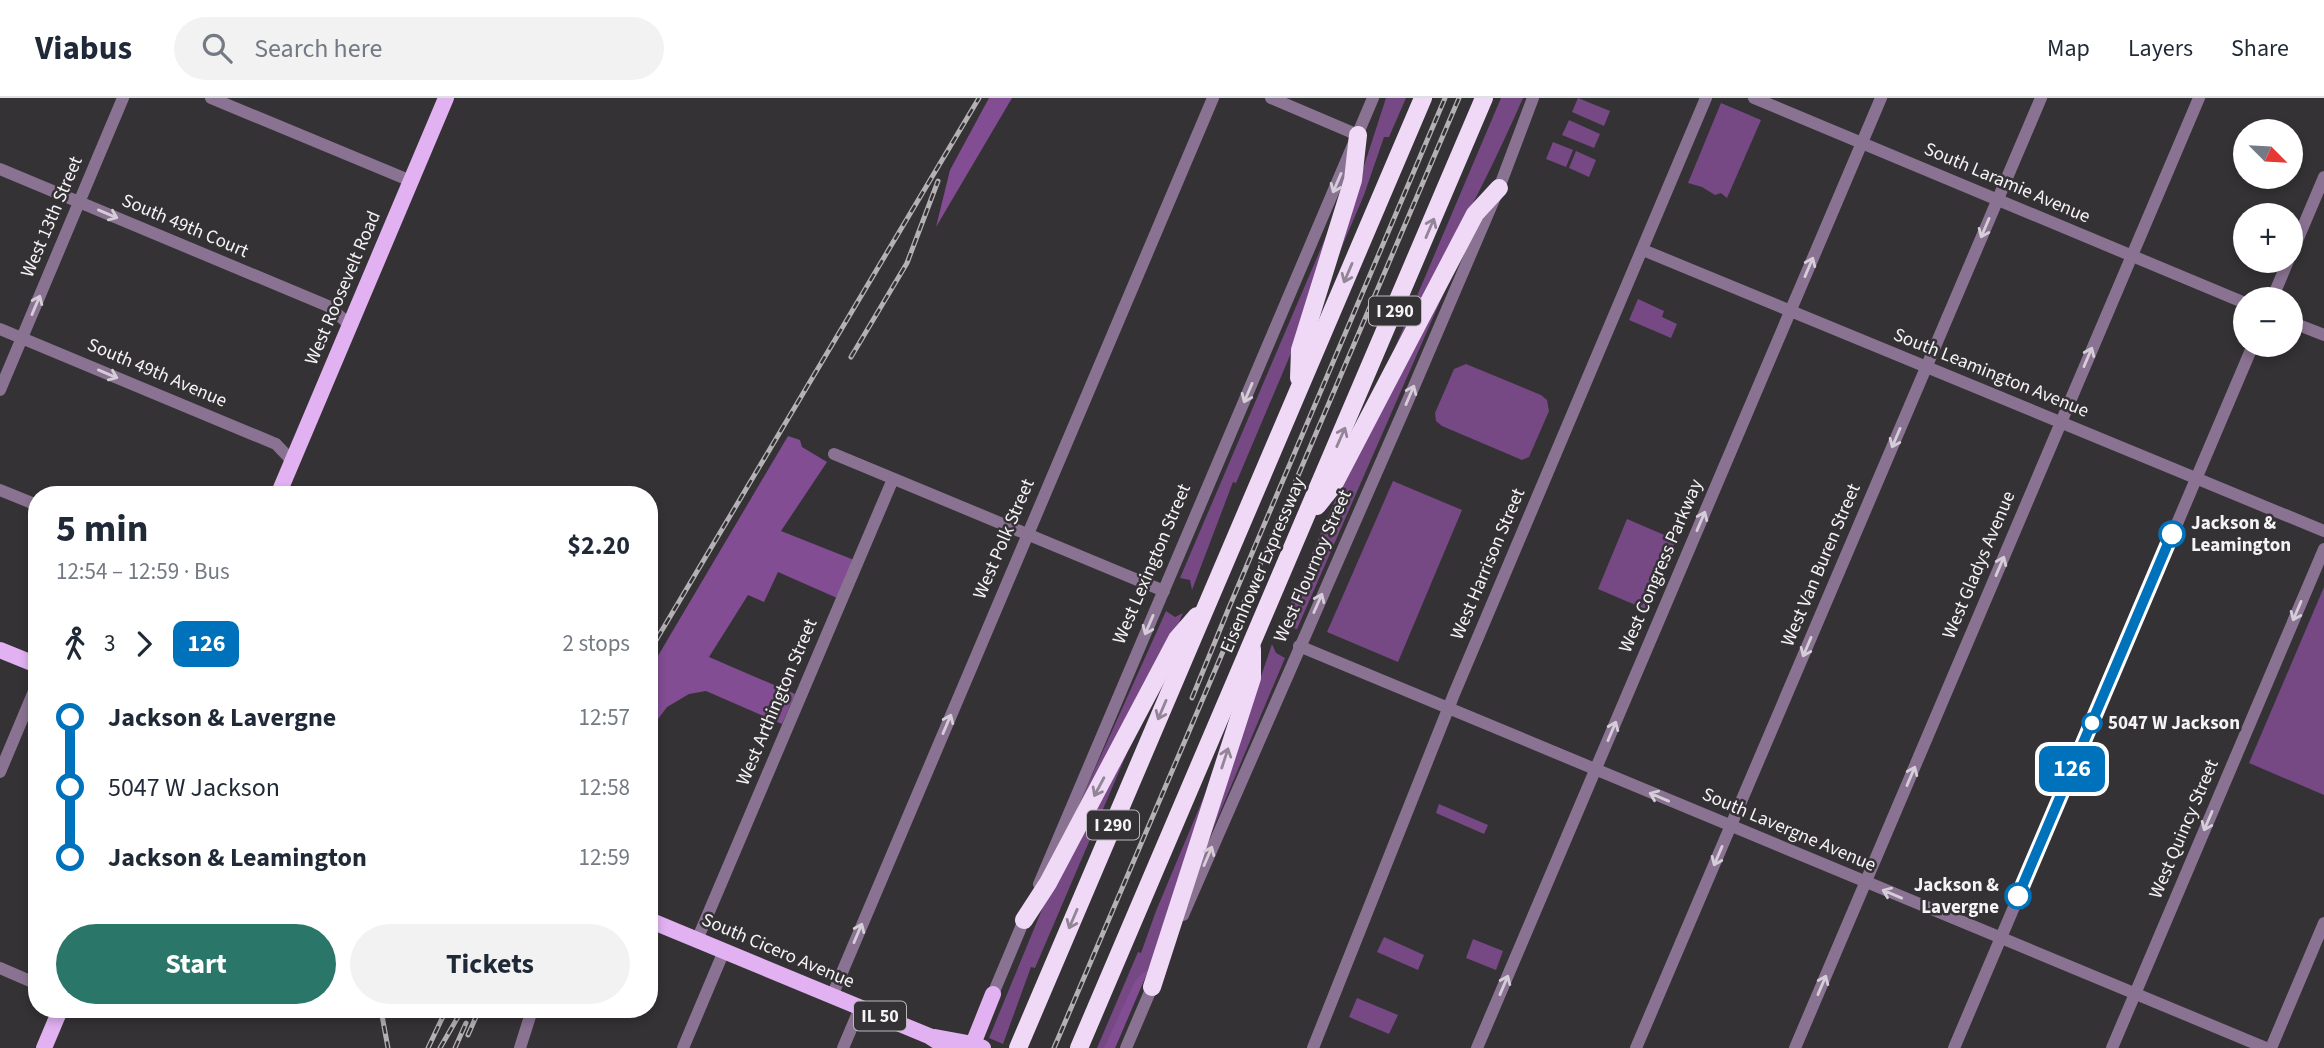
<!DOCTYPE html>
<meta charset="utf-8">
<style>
:root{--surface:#fff;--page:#f2f2f3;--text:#1f2937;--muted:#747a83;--line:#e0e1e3;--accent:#2a7669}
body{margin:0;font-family:"Source Sans 3",sans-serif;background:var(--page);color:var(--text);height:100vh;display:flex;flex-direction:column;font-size:26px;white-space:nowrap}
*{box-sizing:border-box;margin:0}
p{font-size:23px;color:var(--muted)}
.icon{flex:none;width:38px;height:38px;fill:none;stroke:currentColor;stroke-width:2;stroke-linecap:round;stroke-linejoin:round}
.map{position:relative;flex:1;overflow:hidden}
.drawer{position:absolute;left:28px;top:388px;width:630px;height:532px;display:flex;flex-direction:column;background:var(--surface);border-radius:28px;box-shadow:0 4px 10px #0003}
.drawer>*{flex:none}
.badge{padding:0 14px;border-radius:10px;font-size:24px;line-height:46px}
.needle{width:46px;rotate:114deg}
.fabs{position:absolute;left:2233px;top:21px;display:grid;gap:14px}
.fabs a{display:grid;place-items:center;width:70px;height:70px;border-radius:50%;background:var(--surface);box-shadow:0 4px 10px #0003;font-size:35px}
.map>.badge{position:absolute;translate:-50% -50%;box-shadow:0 0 0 4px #fff}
.legs{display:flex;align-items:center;gap:10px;height:77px;padding:0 28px;font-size:23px}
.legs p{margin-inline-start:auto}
.head{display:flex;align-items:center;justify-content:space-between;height:119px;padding:0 28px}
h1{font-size:38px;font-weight:700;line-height:52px}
.cta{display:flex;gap:14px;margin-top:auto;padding:14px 28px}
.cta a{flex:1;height:80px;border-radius:42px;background:var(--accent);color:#fff;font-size:28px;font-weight:700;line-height:80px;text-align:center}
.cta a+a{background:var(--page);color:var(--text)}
ul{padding:0 28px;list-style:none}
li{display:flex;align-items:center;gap:24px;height:70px;font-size:26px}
li i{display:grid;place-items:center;width:10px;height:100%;margin:0 9px;background:currentColor}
li i::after{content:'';width:18px;height:18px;margin:-9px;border:5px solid;border-radius:50%;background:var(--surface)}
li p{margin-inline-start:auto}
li:first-child i{background:linear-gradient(#0000 50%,currentColor 0)}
li:last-child i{background:linear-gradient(currentColor 50%,#0000 0)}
header{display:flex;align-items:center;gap:42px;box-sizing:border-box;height:98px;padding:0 35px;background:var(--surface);border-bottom:2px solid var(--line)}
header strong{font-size:33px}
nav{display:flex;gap:38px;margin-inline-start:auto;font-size:24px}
.search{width:490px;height:63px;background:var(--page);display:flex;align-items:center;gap:18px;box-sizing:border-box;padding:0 24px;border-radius:38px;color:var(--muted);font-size:26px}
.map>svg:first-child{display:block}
.green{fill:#764884}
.forest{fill:#824d92}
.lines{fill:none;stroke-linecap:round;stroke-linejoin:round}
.minor{stroke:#8a7392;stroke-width:12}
.major{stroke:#e1b1f1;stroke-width:16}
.highway{stroke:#f0d9f7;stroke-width:18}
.rail-casing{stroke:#b4b1b4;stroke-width:5}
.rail{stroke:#353236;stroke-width:2.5;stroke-dasharray:8;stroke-linecap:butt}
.oneway{stroke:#d5cdd7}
.oneway2{stroke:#928696}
.line-1-casing{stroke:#fff;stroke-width:16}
.line-1{stroke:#0072bc;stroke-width:10}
.stop-1-dot{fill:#fff;stroke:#0072bc;stroke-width:3.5}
.labels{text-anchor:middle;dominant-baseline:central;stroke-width:5;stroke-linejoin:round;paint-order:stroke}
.shield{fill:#353236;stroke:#bbb9bc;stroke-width:2}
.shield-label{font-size:18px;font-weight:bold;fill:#f5f3f5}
.street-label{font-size:19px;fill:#f5f3f5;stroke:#353236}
.stop-label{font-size:19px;font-weight:bold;fill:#f5f3f5;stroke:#353236;text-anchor:start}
</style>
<header>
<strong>Viabus</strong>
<div class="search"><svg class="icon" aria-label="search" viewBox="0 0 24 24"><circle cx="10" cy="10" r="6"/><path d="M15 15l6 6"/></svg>Search here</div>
<nav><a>Map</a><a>Layers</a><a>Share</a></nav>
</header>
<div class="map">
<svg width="2324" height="950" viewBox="0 0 2324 950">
<rect width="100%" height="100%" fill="#353236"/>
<g class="green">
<path d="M1386 0H1406L1389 39H1384L1364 97 1324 191Z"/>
<path d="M1501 0H1523C1485 87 1440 169 1394 252Z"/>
<path d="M1578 0 1610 13 1604 28 1572 14Z"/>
<path d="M1721 5 1761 22 1727 100 1721 95 1715 97 1702 89 1688 85Z"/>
<path d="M1569 22 1600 36 1594 50 1562 37Z"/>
<path d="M1553 44 1573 52 1566 69 1546 61Z"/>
<path d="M1576 53 1596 62 1589 79 1569 70Z"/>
<path d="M1336 115 1297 241 1236 385 1233 384 1192 492 1190 482 1180 480Z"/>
<path d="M1463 151 1297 531 1285 528 1279 532 1353 361Z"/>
<path d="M1638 201 1664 213 1662 219 1677 226 1671 240 1629 222Z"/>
<path d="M1466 266 1541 297 1547 302 1549 313 1529 359 1522 362 1442 328 1436 323 1435 315 1454 271Z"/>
<path d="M1393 383 1462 412 1398 564 1327 534Z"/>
<path d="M1627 421 1676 442 1647 512 1598 491Z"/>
<path d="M2324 489V697L2249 665Z"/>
<path d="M1166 513 1175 519 1183 515 1175 534 1067 733Z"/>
<path d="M1272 546 1276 555 1285 560 1194 776Z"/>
<path d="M1123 654 1127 655 1035 870 1031 869 1003 946 989 940 1043 809Z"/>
<path d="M1205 696 1153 860 1115 950H1097L1138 854 1141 855 1156 813Z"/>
<path d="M1439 706 1488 727 1484 736 1436 715Z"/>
<path d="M1384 839 1424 857 1418 872 1377 854Z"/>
<path d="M1473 841 1503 853 1496 872 1466 860Z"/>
<path d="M1357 900 1398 917 1389 936 1349 919Z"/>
</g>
<g class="forest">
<path d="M989 0H1012L936 129 950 72Z"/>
<path d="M788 338 800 342 802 349 827 364 781 433 854 462 837 500 778 474 764 504 748 497 709 559 795 596 782 626 706 593 689 596 667 609 649 633V573Z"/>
<path d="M1148 873 1115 950H1104L1135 883 1143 874Z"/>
</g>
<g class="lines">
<g class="minor">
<path d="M211 0 411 83"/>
<path d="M1271 0 1358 37"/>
<path d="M1754 0 2245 205"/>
<path d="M0 71 328 208 350 227"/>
<path d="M1643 152 2324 433"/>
<path d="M2291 157 2324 79"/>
<path d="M2272 201 2288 163"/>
<path d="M2291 224 2324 237"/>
<path d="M0 231 276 346 293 364"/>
<path d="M0 292 123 0"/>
<path d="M834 356 1164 493"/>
<path d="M0 392 37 407"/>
<path d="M1299 548 2266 950"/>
<path d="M0 674 37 586"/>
<path d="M1039 786 1373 0"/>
<path d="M1183 817 1406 307 1499 90 1533 0"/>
<path d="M697 842 893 381"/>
<path d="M0 870 37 886"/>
<path d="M993 896 1027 815"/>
<path d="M832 898 1213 0"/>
<path d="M520 950 532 912"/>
<path d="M683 950 724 853"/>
<path d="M843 950 860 910"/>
<path d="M1126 950 1155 882"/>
<path d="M1313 950 1454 596 1706 0"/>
<path d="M1477 950 1881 0"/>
<path d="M1636 950 2041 0"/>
<path d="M1795 950 2199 0"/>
<path d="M1954 950 2253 247"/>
<path d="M2112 950 2324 451"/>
<path d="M2271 950 2324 825"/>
</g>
<g class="major">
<path d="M278 397 446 0"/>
<path d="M0 552 37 567"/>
<path d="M649 822 929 938 947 950"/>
<path d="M935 939 973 946 983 950"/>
<path d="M973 946 993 896"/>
<path d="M44 950 60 912"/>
</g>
<g class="highway">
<path d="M1299 280 1300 252 1353 82 1358 37"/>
<path d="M1317 408 1333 388 1475 116 1499 90"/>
<path d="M1024 822 1048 785 1177 541 1197 518"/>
<path d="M1152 889 1252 580V551"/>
<path d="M1018 950 1423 0"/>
<path d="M1079 950 1484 0"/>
</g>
<g class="rail-casing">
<g id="rail">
<path d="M851 259 907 165 938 83"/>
<path d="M649 554 979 0"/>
<path d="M1192 600 1228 512 1445 0"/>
<path d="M381 912 388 950"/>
<path d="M468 937 479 912"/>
<path d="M428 950 446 912"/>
<path d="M440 950 462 912"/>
<path d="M455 950 466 925"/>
<path d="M1054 950 1459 0"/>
</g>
</g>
<use href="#rail" class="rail"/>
</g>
<defs><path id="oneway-shaft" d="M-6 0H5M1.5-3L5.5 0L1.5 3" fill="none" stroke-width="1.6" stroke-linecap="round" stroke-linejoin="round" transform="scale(1.75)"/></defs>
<g class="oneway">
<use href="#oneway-shaft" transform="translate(1337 85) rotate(113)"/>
<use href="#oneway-shaft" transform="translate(108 116) rotate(23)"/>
<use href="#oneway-shaft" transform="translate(1985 130) rotate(113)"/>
<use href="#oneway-shaft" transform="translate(1809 169) rotate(-67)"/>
<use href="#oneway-shaft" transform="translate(36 207) rotate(-67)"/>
<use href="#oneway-shaft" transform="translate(2088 259) rotate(-67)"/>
<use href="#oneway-shaft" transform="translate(108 276) rotate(23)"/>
<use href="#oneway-shaft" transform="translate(1248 295) rotate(113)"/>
<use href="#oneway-shaft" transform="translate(1410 297) rotate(-67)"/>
<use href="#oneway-shaft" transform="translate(1896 340) rotate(113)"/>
<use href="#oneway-shaft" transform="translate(1701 423) rotate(-67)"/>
<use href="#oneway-shaft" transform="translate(2000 468) rotate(-67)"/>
<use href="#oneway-shaft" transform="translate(1318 505) rotate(-66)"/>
<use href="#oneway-shaft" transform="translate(2297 513) rotate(113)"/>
<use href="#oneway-shaft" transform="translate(1149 527) rotate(113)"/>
<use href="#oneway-shaft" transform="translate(1807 549) rotate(113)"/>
<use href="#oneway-shaft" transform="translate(947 626) rotate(-67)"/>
<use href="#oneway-shaft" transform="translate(1612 633) rotate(-67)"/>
<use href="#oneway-shaft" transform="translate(1911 678) rotate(-67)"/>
<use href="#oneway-shaft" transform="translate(1659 699) rotate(-157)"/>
<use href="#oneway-shaft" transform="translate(2208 723) rotate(113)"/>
<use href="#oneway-shaft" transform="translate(1208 758) rotate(-67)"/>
<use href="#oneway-shaft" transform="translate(1718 758) rotate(113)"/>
<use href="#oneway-shaft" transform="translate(1892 796) rotate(-157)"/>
<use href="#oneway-shaft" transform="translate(858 835) rotate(-67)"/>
<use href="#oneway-shaft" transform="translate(1504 887) rotate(-67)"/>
<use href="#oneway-shaft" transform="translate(1822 887) rotate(-67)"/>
</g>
<g class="oneway2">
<use href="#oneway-shaft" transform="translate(1430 130) rotate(-67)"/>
<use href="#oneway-shaft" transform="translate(1348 175) rotate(113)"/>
<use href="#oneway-shaft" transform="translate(1341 339) rotate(-66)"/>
<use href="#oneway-shaft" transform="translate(1162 612) rotate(113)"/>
<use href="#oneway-shaft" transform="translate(1225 660) rotate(-72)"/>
<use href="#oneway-shaft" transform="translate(1099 689) rotate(118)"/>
<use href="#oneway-shaft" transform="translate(1073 821) rotate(113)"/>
</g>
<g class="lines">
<g class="line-1-casing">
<path id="line-1" d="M2018 798 2172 436"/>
</g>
<use href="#line-1" class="line-1"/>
</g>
<g class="stop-1-dot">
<circle cx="2172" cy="436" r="12"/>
<circle cx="2092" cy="625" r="9"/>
<circle cx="2018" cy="798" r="12"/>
</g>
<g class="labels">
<g class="shield">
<rect x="1369" y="198.5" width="52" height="29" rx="5"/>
<rect x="1087" y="712.5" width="52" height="29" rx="5"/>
<rect x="854" y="903.5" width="52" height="29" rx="5"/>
</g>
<g class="shield-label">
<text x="1395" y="213">I 290</text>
<text x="1113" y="727">I 290</text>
<text x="880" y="918">IL 50</text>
</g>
<g class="street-label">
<text transform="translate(2007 85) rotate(23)">South Laramie Avenue</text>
<text transform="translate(52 119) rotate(-67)">West 13th Street</text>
<text transform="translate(185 128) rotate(23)">South 49th Court</text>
<text transform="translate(343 190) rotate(-67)">West Roosevelt Road</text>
<text transform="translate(157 275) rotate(23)">South 49th Avenue</text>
<text transform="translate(1991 275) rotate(22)">South Leamington Avenue</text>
<text transform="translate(1004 441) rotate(-67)">West Polk Street</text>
<text transform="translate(1152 466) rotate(-67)">West Lexington Street</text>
<text transform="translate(1488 466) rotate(-67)">West Harrison Street</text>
<text transform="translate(1263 467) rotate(-67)">Eisenhower Expressway</text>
<text transform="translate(1821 467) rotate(-67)">West Van Buren Street</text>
<text transform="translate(1979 467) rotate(-67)">West Gladys Avenue</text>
<text transform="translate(1313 468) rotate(-66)">West Flournoy Street</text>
<text transform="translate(1661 468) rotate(-67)">West Congress Parkway</text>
<text transform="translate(777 604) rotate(-67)">West Arthington Street</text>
<text transform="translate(2184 731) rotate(-67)">West Quincy Street</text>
<text transform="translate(1789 732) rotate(23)">South Lavergne Avenue</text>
<text transform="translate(778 853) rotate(23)">South Cicero Avenue</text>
</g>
<g class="stop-label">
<text x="2191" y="425">Jackson &amp;<tspan x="2191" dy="22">Leamington</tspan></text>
<text x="2108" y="625">5047 W Jackson</text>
<text x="1999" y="787" text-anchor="end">Jackson &amp;<tspan x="1999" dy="22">Lavergne</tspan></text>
</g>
</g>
</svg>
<div class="fabs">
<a><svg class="needle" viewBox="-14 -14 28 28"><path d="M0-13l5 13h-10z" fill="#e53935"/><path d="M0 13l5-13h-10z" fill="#747a83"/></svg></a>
<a>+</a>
<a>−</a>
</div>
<b class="badge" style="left:2072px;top:671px;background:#0072bc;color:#fff">126</b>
<section class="drawer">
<div class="head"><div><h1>5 min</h1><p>12:54 – 12:59 · Bus</p></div><b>$2.20</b></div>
<div class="legs"><svg class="icon" aria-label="walk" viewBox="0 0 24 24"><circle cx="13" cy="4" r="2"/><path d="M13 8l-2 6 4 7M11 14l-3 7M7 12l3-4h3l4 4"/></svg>3<svg class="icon" aria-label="forward" viewBox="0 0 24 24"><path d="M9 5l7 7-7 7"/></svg><b class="badge" style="background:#0072bc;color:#fff">126</b><p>2 stops</p></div>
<ul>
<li><i style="color:#0072bc"></i><b>Jackson &amp; Lavergne</b><p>12:57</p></li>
<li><i style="color:#0072bc"></i><span>5047 W Jackson</span><p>12:58</p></li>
<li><i style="color:#0072bc"></i><b>Jackson &amp; Leamington</b><p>12:59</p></li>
</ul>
<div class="cta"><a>Start</a><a>Tickets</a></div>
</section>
</div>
